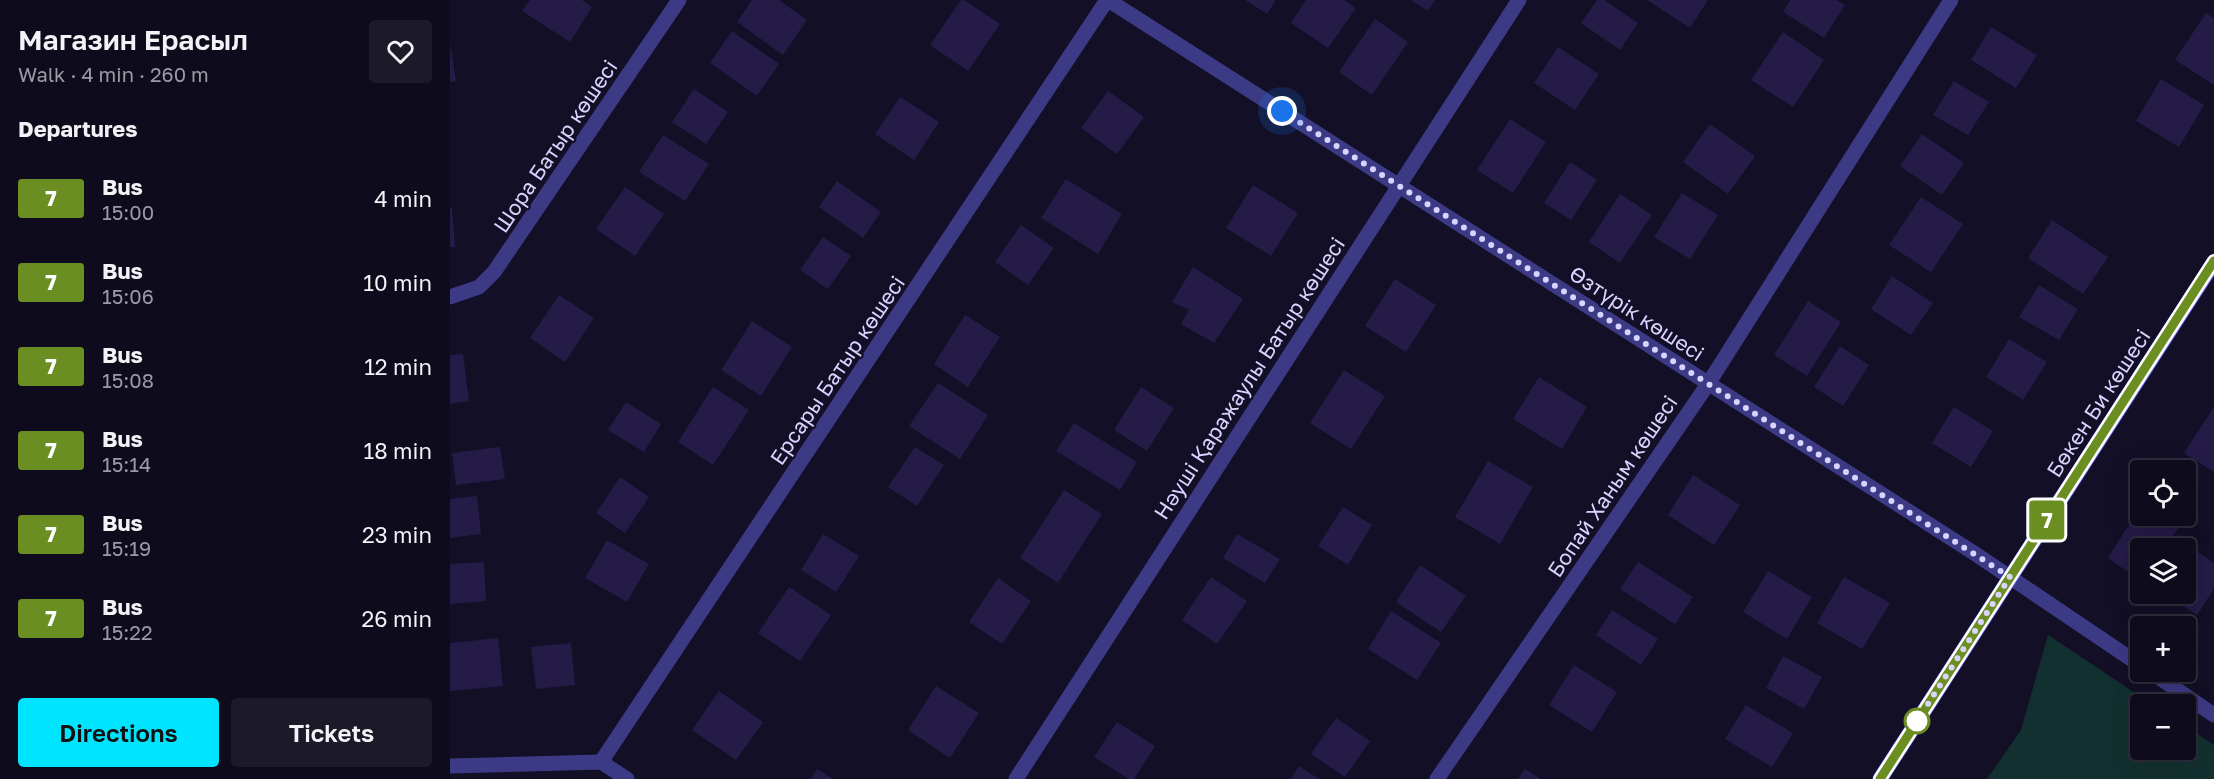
<!DOCTYPE html>
<meta charset="utf-8">
<style>
:root{--surface:#0e0b1c;--page:#1c1929;--text:#f1f3f6;--muted:#9b9ba3;--line:#2e2b3b;--accent:#00e5ff}
body{margin:0;font-family:"Golos Text",sans-serif;background:var(--page);color:var(--text);height:100vh;display:flex;flex-direction:column;font-size:22px;white-space:nowrap}
*{box-sizing:border-box;margin:0}
p{font-size:20px;color:var(--muted)}
.icon{flex:none;width:33px;height:33px;fill:none;stroke:currentColor;stroke-width:2;stroke-linecap:round;stroke-linejoin:round}
.map{position:relative;flex:1;overflow:hidden}
.side{display:flex;flex-direction:column;background:var(--surface);width:450px}
.side>*{flex:none}
.badge{padding:0 12px;border-radius:4px;font-size:21px;line-height:39px}
.fabs{position:absolute;left:1680px;top:460px;display:grid;gap:12px}
.fabs a{display:grid;place-items:center;width:66px;height:66px;border-radius:6px;background:var(--surface);box-shadow:0 6px 24px #0002,0 0 0 2px var(--line);font-size:30px}
.you{position:absolute;width:30px;height:30px;margin:-15px;border:4px solid #fff;border-radius:50%;background:#1a73e8;box-shadow:0 0 0 9px #1a73e833}
.map>.badge{position:absolute;translate:-50% -50%;box-shadow:0 0 0 3px #fff}
h2{padding:0 18px;font-size:22px;line-height:54px}
.round{display:grid;place-items:center;flex:none;width:63px;height:63px;border-radius:6px;background:var(--page)}
.overview{display:flex;align-items:center;justify-content:space-between;height:102px;padding:0 18px}
h1{font-size:28px;font-weight:600;line-height:45px}
.cta{display:flex;gap:12px;margin-top:auto;padding:12px 18px}
.cta a{flex:1;height:69px;border-radius:6px;background:var(--accent);color:#111;font-size:24px;font-weight:600;line-height:69px;text-align:center}
.cta a+a{background:var(--page);color:var(--text)}
ul{padding:0;list-style:none}
li{display:flex;align-items:center;gap:18px;height:84px;padding:0 18px}
li div{flex:1}
li b{display:block;font-size:22px}
li em{font-style:normal}
li .badge{min-width:66px;font-weight:700;text-align:center}
main{display:flex;flex:1;min-height:0}
.map>svg:first-child{display:block}
.green{fill:#12302f}
.building{fill:#241b47}
.lines{fill:none;stroke-linecap:round;stroke-linejoin:round}
.street{stroke:#3d3a85;stroke-width:15}
.secondary{stroke:#6f6bff;stroke-width:15}
.line-casing{stroke:#fff;stroke-width:14}
.line{stroke:#6b8e23;stroke-width:9}
.walk{stroke:#d9d4ff;stroke-width:6;stroke-dasharray:0 10.8}
.stop-dot{fill:#fff;stroke:#6b8e23;stroke-width:3}
.labels{text-anchor:middle;dominant-baseline:central;stroke-width:4.5;stroke-linejoin:round;paint-order:stroke}
.street-label{font-size:21px;fill:#d9d4ff;stroke:#130f26}
</style>
<main>
<section class="side">
<div class="overview"><div><h1>Магазин Ерасыл</h1><p>Walk · 4 min · 260 m</p></div><a class="round"><svg class="icon" aria-label="heart" viewBox="0 0 24 24"><path d="M12 20l-8-8c-3-5 5-10 8-4 3-6 11-1 8 4z"/></svg></a></div>
<h2>Departures</h2>
<ul>
<li><span class="badge" style="background:#6b8e23;color:#fff">7</span><div><b>Bus</b><p>15:00</p></div><em>4 min</em></li>
<li><span class="badge" style="background:#6b8e23;color:#fff">7</span><div><b>Bus</b><p>15:06</p></div><em>10 min</em></li>
<li><span class="badge" style="background:#6b8e23;color:#fff">7</span><div><b>Bus</b><p>15:08</p></div><em>12 min</em></li>
<li><span class="badge" style="background:#6b8e23;color:#fff">7</span><div><b>Bus</b><p>15:14</p></div><em>18 min</em></li>
<li><span class="badge" style="background:#6b8e23;color:#fff">7</span><div><b>Bus</b><p>15:19</p></div><em>23 min</em></li>
<li><span class="badge" style="background:#6b8e23;color:#fff">7</span><div><b>Bus</b><p>15:22</p></div><em>26 min</em></li>
</ul>
<div class="cta"><a>Directions</a><a>Tickets</a></div>
</section>
<div class="map">
<svg width="1764" height="779" viewBox="0 0 1764 779">
<rect width="100%" height="100%" fill="#130f26"/>
<path class="green" d="M1598 635 1703 705H1690V750H1736V726L1764 745V779H1537L1571 730Z"/>
<g class="building">
<path d="M80 0H132L142 7 120 42 72 11Z"/>
<path d="M302 0H329L357 20 333 55 287 22Z"/>
<path d="M511 0H514L550 24 518 71 480 45Z"/>
<path d="M795 0H826L817 14Z"/>
<path d="M856 0H894L906 8 878 48 841 23Z"/>
<path d="M961 0H985L978 11Z"/>
<path d="M1147 0H1154L1188 23 1170 50 1131 23Z"/>
<path d="M1197 0H1258L1240 28Z"/>
<path d="M1340 0H1386L1395 5 1374 38 1333 12Z"/>
<path d="M1756 13 1764 18V85L1725 60Z"/>
<path d="M925 19 958 42 922 95 889 72Z"/>
<path d="M1541 27 1587 55 1566 88 1521 60Z"/>
<path d="M282 31 329 64 307 96 260 63Z"/>
<path d="M1333 32 1374 60 1343 107 1301 80Z"/>
<path d="M0 42 6 81 0 82Z"/>
<path d="M1108 47 1149 74 1125 110 1084 83Z"/>
<path d="M1711 79 1754 105 1729 147 1686 121Z"/>
<path d="M1504 81 1539 102 1518 135 1483 115Z"/>
<path d="M244 89 278 112 256 144 222 122Z"/>
<path d="M658 91 694 117 667 154 631 128Z"/>
<path d="M450 97 489 122 464 160 425 134Z"/>
<path d="M1060 119 1096 142 1063 193 1027 170Z"/>
<path d="M1260 124 1305 156 1278 194 1233 162Z"/>
<path d="M1472 134 1514 163 1492 195 1450 166Z"/>
<path d="M213 135 259 164 235 201 189 172Z"/>
<path d="M1120 162 1147 180 1121 220 1094 203Z"/>
<path d="M616 179 672 214 648 254 591 218Z"/>
<path d="M387 181 431 212 413 238 369 207Z"/>
<path d="M803 185 848 213 821 256 776 228Z"/>
<path d="M175 187 214 214 185 256 146 229Z"/>
<path d="M1232 193 1268 215 1240 259 1204 237Z"/>
<path d="M1170 194 1202 215 1170 263 1139 242Z"/>
<path d="M1471 197 1513 224 1481 272 1439 245Z"/>
<path d="M0 208H2L5 247H0Z"/>
<path d="M1602 220 1658 257 1633 294 1578 258Z"/>
<path d="M571 225 604 248 578 285 545 262Z"/>
<path d="M373 237 401 256 378 289 350 270Z"/>
<path d="M743 267 793 299 764 343 731 324 739 310 722 302Z"/>
<path d="M1442 276 1483 303 1461 335 1421 309Z"/>
<path d="M945 279 986 305 956 352 915 326Z"/>
<path d="M1589 285 1628 309 1609 340 1569 317Z"/>
<path d="M109 295 144 318 115 362 80 338Z"/>
<path d="M1358 301 1391 322 1357 376 1324 355Z"/>
<path d="M515 315 550 337 518 387 484 364Z"/>
<path d="M302 321 342 347 311 396 271 370Z"/>
<path d="M1559 339 1597 362 1573 400 1536 377Z"/>
<path d="M1390 346 1419 365 1393 406 1364 387Z"/>
<path d="M13 354 19 401 0 404V355Z"/>
<path d="M894 370 935 396 901 449 860 423Z"/>
<path d="M1089 377 1137 407 1112 449 1063 419Z"/>
<path d="M488 383 538 415 510 459 459 426Z"/>
<path d="M263 387 299 410 263 465 228 442Z"/>
<path d="M691 387 724 408 697 451 664 430Z"/>
<path d="M176 402 211 424 194 452 158 430Z"/>
<path d="M1504 407 1543 431 1521 467 1482 443Z"/>
<path d="M1764 407V472L1734 453Z"/>
<path d="M624 423 687 462 670 490 606 451Z"/>
<path d="M50 447 55 479 6 485 2 453Z"/>
<path d="M465 447 494 465 467 506 438 487Z"/>
<path d="M1038 461 1083 487 1050 544 1005 517Z"/>
<path d="M1243 475 1290 505 1264 545 1218 515Z"/>
<path d="M170 477 199 497 175 533 146 513Z"/>
<path d="M614 490 652 514 608 583 570 558Z"/>
<path d="M27 496 31 534 0 538V499Z"/>
<path d="M893 507 922 525 898 565 868 546Z"/>
<path d="M1690 507V516H1736V510L1738 512 1715 549H1690V580L1658 558Z"/>
<path d="M373 534 409 556 386 592 351 570Z"/>
<path d="M787 534 830 559 815 583 773 558Z"/>
<path d="M157 540 199 564 177 602 135 578Z"/>
<path d="M1737 545 1764 563V589L1747 615 1715 594H1736Z"/>
<path d="M34 562 36 601 0 604V564Z"/>
<path d="M1188 562 1243 597 1225 624 1170 589Z"/>
<path d="M970 565 1016 596 991 632 946 602Z"/>
<path d="M1318 571 1362 597 1337 639 1293 612Z"/>
<path d="M761 577 797 601 767 644 732 620Z"/>
<path d="M1394 577 1440 603 1412 649 1367 623Z"/>
<path d="M548 578 581 601 552 644 519 622Z"/>
<path d="M339 587 381 615 350 661 308 633Z"/>
<path d="M1162 610 1208 639 1191 665 1146 635Z"/>
<path d="M941 611 991 643 967 680 918 649Z"/>
<path d="M48 638 53 686 0 691V643Z"/>
<path d="M121 643 125 685 86 689 81 647Z"/>
<path d="M1333 656 1372 677 1354 709 1316 688Z"/>
<path d="M1124 665 1167 692 1142 732 1099 705Z"/>
<path d="M486 686 529 713 500 758 458 730Z"/>
<path d="M269 691 313 722 286 760 242 730Z"/>
<path d="M1296 705 1343 733 1322 767 1275 739Z"/>
<path d="M886 718 920 741 895 777 861 754Z"/>
<path d="M667 722 705 746 684 779H679L644 757Z"/>
<path d="M849 766 869 779H841Z"/>
<path d="M367 769 383 779H361Z"/>
<path d="M1075 769 1091 779H1068Z"/>
</g>
<g class="lines">
<g class="street">
<path d="M658 0 1524 553 1690 665"/>
<path d="M0 297 29 287 44 272 229 0"/>
<path d="M1701 672 1764 715"/>
<path d="M151 762 657 0"/>
<path d="M0 766 151 762 177 779"/>
<path d="M566 779 1069 0"/>
<path d="M987 779 1258 384 1501 0"/>
</g>
<path class="secondary" d="M1430 779 1764 262"/>
</g>
<g class="lines">
<g class="line-casing">
<path id="line" d="M1430 779 1764 261"/>
</g>
<use href="#line" class="line"/>
<path class="walk" d="M832 111 1560 577 1465 724 1467 721"/>
</g>
<circle class="stop-dot" cx="1467" cy="721" r="12"/>
<g class="labels">
<g class="street-label">
<text transform="translate(105 146) rotate(-56)">Шора Батыр көшесі</text>
<text transform="translate(1187 313) rotate(33)">Өзтүрік көшесі</text>
<text transform="translate(387 370) rotate(-56)">Ерсары Батыр көшесі</text>
<text transform="translate(799 378) rotate(-57)">Нәуші Қаражаулы Батыр көшесі</text>
<text transform="translate(1648 403) rotate(-57)">Бөкен Би көшесі</text>
<text transform="translate(1162 486) rotate(-56)">Бопай Ханым көшесі</text>
</g>
</g>
</svg>
<div class="fabs">
<a><svg class="icon" aria-label="locate" viewBox="0 0 24 24"><circle cx="12" cy="12" r="6"/><path d="M12 2v4M12 18v4M2 12h4M18 12h4"/></svg></a>
<a><svg class="icon" aria-label="layers" viewBox="0 0 24 24"><path d="M12 4l9 5-9 5-9-5zM3 14l9 5 9-5"/></svg></a>
<a>+</a>
<a>−</a>
</div>
<div class="you" style="left:832px;top:111px"></div>
<b class="badge" style="left:1597px;top:520px;background:#6b8e23;color:#fff">7</b>
</div>
</main>
